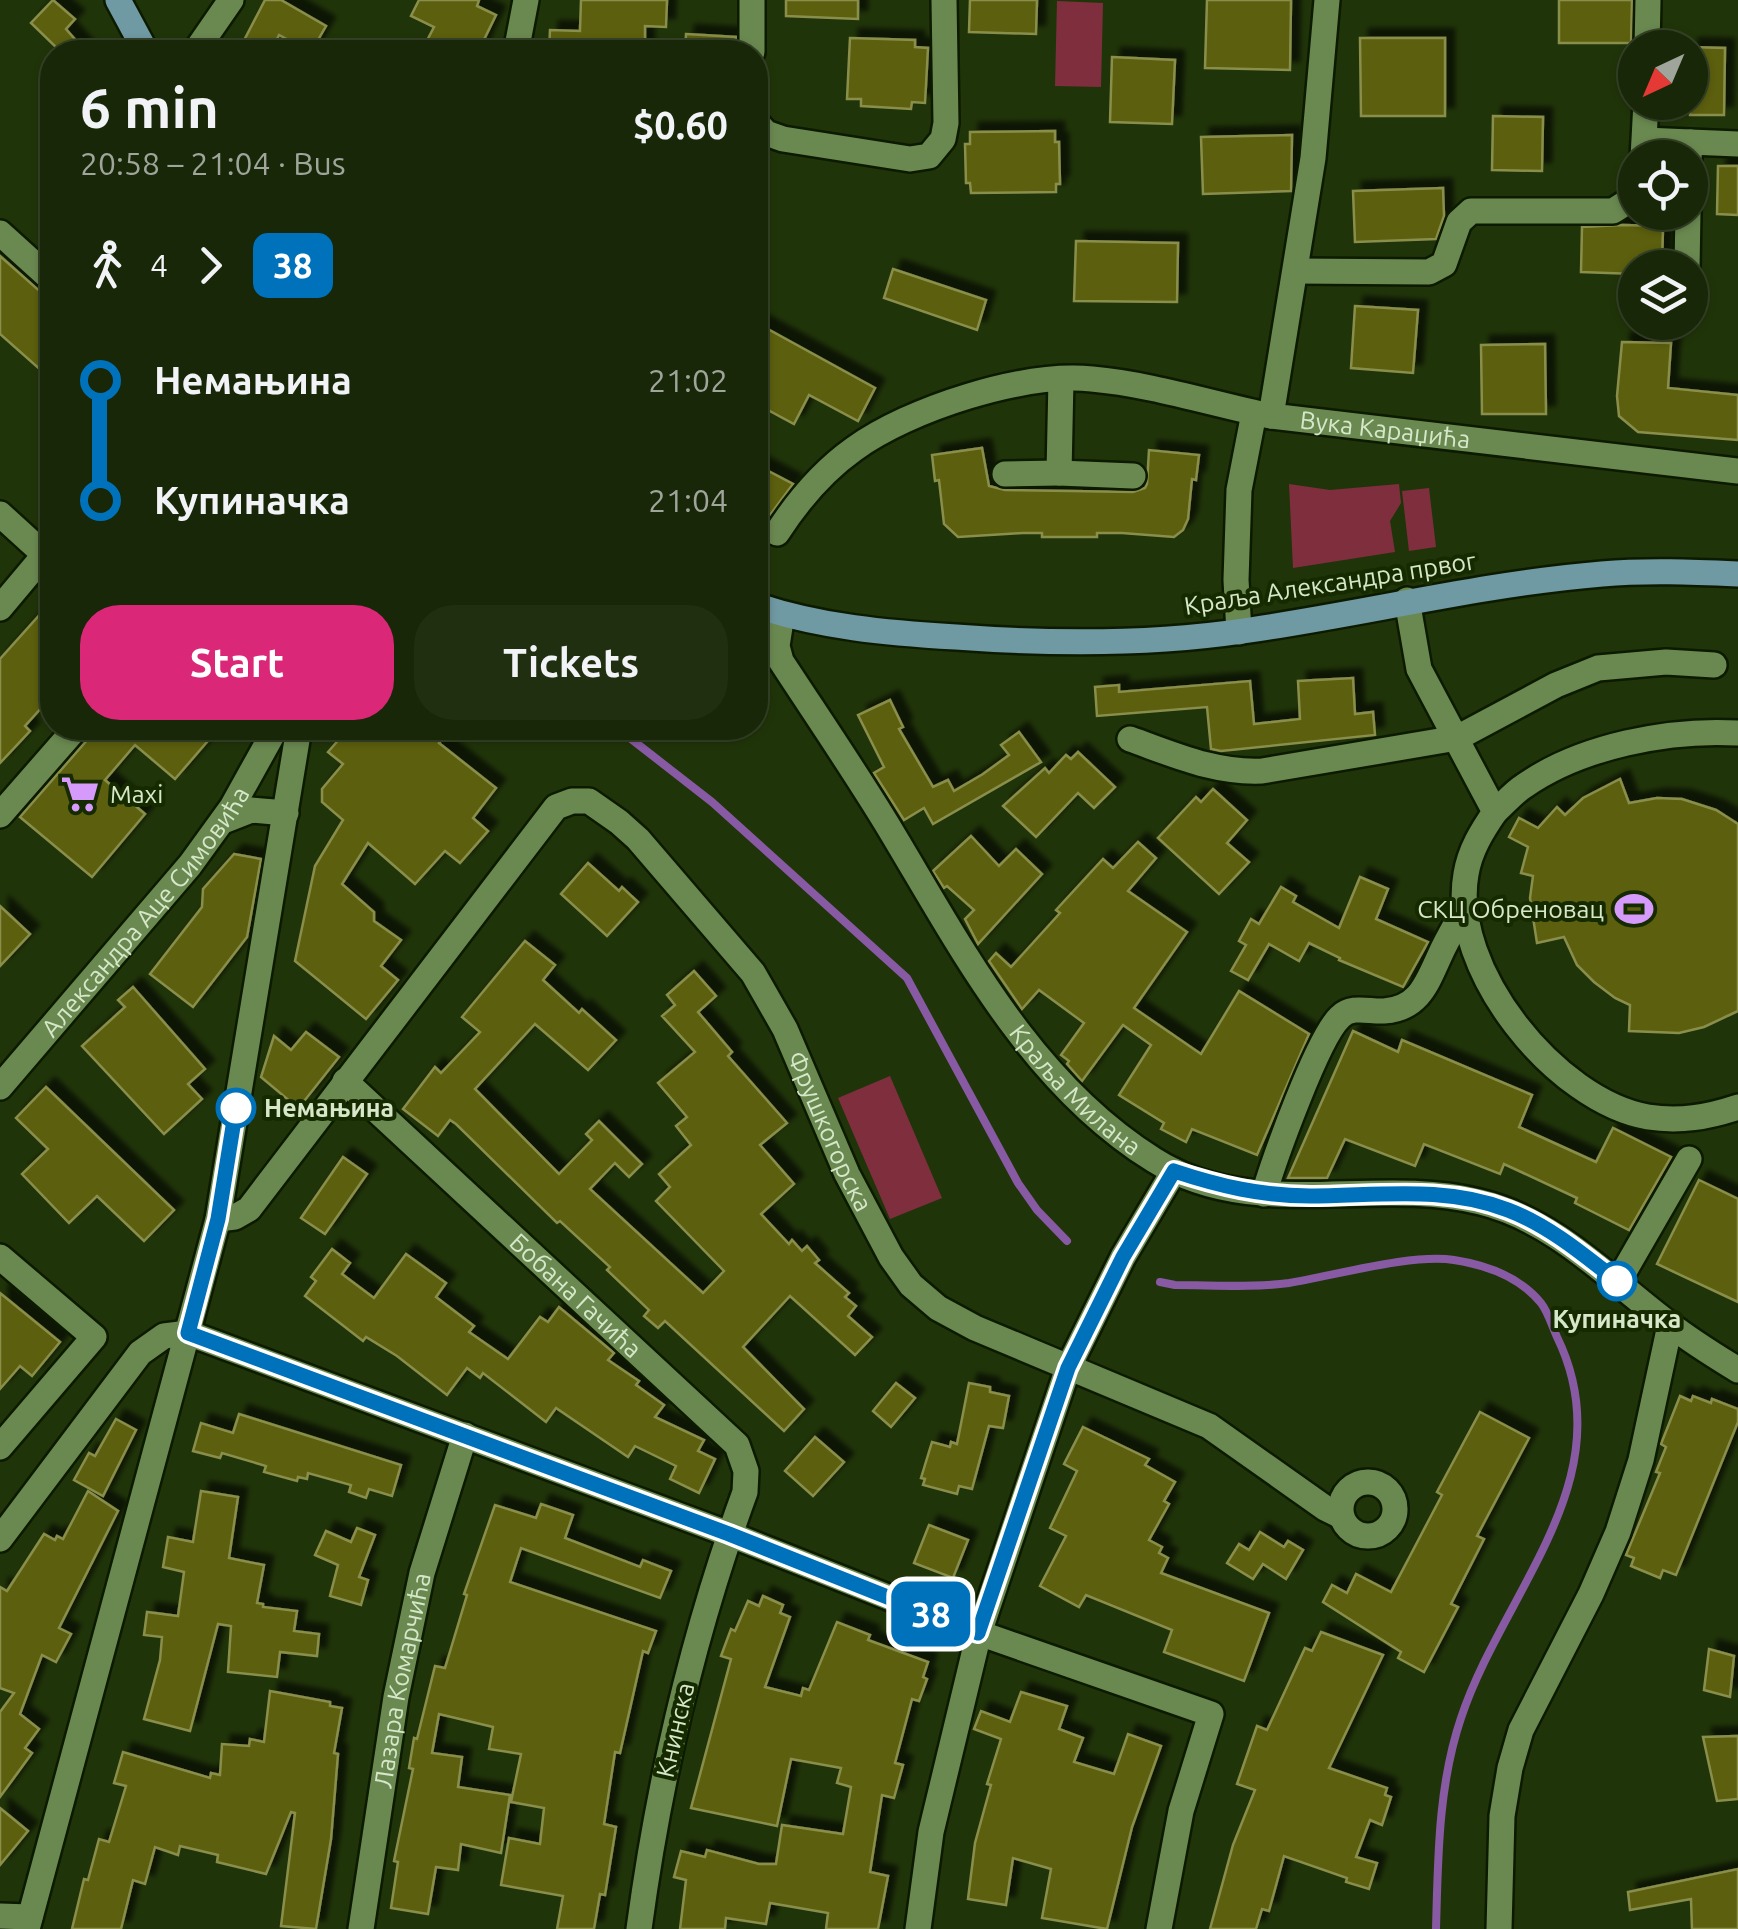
<!DOCTYPE html>
<meta charset="utf-8">
<style>
:root{--surface:#182707;--page:#212f11;--text:#f1f3f6;--muted:#9fa59b;--line:#364428;--accent:#db2777}
body{margin:0;font-family:Ubuntu,sans-serif;background:var(--page);color:var(--text);height:100vh;display:flex;flex-direction:column;font-size:38px;white-space:nowrap}
*{box-sizing:border-box;margin:0}
p{font-size:32px;color:var(--muted)}
.icon{flex:none;width:55px;height:55px;fill:none;stroke:currentColor;stroke-width:2;stroke-linecap:round;stroke-linejoin:round}
.map{position:relative;flex:1;overflow:hidden}
.details{position:absolute;left:40px;top:40px;width:728px;height:700px;display:flex;flex-direction:column;background:var(--surface);border-radius:40px;box-shadow:0 2px 8px #0004,0 0 0 2px var(--line)}
.details>*{flex:none}
.badge{padding:0 20px;border-radius:15px;font-size:35px;line-height:65px}
.needle{width:65px;rotate:224deg}
.buttons{position:absolute;left:1618px;top:30px;display:grid;gap:20px}
.buttons a{display:grid;place-items:center;width:90px;height:90px;border-radius:50%;background:var(--surface);box-shadow:0 2px 8px #0004,0 0 0 2px var(--line);font-size:50px}
.map>.badge{position:absolute;translate:-50% -50%;box-shadow:0 0 0 5px #fff}
.legs{display:flex;align-items:center;gap:15px;height:110px;padding:0 40px;font-size:32px}
.legs p{margin-inline-start:auto}
.head{display:flex;align-items:center;justify-content:space-between;height:170px;padding:0 40px}
h1{font-size:55px;font-weight:600;line-height:75px}
.button{display:flex;gap:20px;margin-top:auto;padding:20px 40px}
.button a{flex:1;height:115px;border-radius:40px;background:var(--accent);color:#fff;font-size:40px;font-weight:600;line-height:115px;text-align:center}
.button a+a{background:var(--page);color:var(--text)}
ul{padding:0 40px;list-style:none}
li{display:flex;align-items:center;gap:35px;height:120px;font-size:38px}
li i{display:grid;place-items:center;width:15px;height:100%;margin:0 12px;background:currentColor}
li i::after{content:'';width:25px;height:25px;margin:-12px;border:8px solid;border-radius:50%;background:var(--surface)}
li p{margin-inline-start:auto}
li:first-child i{background:linear-gradient(#0000 50%,currentColor 0)}
li:last-child i{background:linear-gradient(currentColor 50%,#0000 0)}
.map>svg:first-child{display:block}
.green{fill:#7f2e3e}
.lines{fill:none;stroke-linecap:round;stroke-linejoin:round}
.stream{stroke:#885aa4;stroke-width:8}
.building{fill:#5b5e0d;stroke:#8a8e4c;stroke-width:2.5;filter:url(#shadow)}
.minor-casing{stroke:#0c1a00;stroke-width:30}
.major-casing{stroke:#0c1a00;stroke-width:30}
.minor{stroke:#6a8950;stroke-width:25}
.major{stroke:#6f99a3;stroke-width:25}
.line-1-casing{stroke:#fff;stroke-width:22}
.line-1{stroke:#0072bc;stroke-width:15}
.stop-1-dot{fill:#fff;stroke:#0072bc;stroke-width:5}
.labels{text-anchor:middle;dominant-baseline:central;stroke-width:8;stroke-linejoin:round;paint-order:stroke}
.street-label{font-size:25px;fill:#d7e8ca;stroke:#162a00}
.poi-label{font-size:25px;fill:#d7e8ca;stroke:#162a00;text-anchor:start}
.stop-label{font-size:25px;font-weight:bold;fill:#d7e8ca;stroke:#162a00;text-anchor:start}
</style>
<div class="map">
<svg width="1738" height="1929" viewBox="0 0 1738 1929">
<defs>
<filter id="shadow"><feDropShadow dx="9" dy="-9" stdDeviation="2.5" flood-color="#0009"/></filter>
</defs>
<rect width="100%" height="100%" fill="#203409"/>
<g class="green">
<path d="M1057 1 1103 3 1101 87 1055 86Z"/>
<path d="M1289 484 1330 490 1399 484 1401 503 1390 521 1395 552 1293 568Z"/>
<path d="M1429 488 1436 547 1409 551 1402 491Z"/>
<path d="M890 1076 942 1198 890 1219 838 1098Z"/>
</g>
<g class="lines">
<g class="stream">
<path d="M617 728 712 802 907 978 1018 1183 1037 1210 1067 1241"/>
<path d="M1160 1282 1175 1285C1212 1285 1252 1288 1289 1283 1333 1276 1413 1253 1454 1260 1486 1265 1520 1277 1541 1303 1548 1312 1552 1326 1557 1337 1626 1478 1503 1591 1461 1718 1438 1786 1438 1859 1436 1929"/>
</g>
</g>
<g class="building">
<path d="M53 0 75 19 66 29 86 52H61L31 23Z"/>
<path d="M265 0H281L326 26 311 52 279 35 271 52H238Z"/>
<path d="M419 0H479L477 6 496 15 478 52H421L434 27 411 16Z"/>
<path d="M581 0H667L666 27 645 26V52H549L550 30 580 31Z"/>
<path d="M786 0H858V19L786 16Z"/>
<path d="M970 0H1037L1036 34 969 32Z"/>
<path d="M1207 0H1291L1290 70 1205 68Z"/>
<path d="M1559 0H1632L1631 43H1559Z"/>
<path d="M686 34 736 37V52H685Z"/>
<path d="M850 38 915 40V47L928 48 925 103 912 102 911 109 861 106V99H847Z"/>
<path d="M1360 38H1445V116H1361Z"/>
<path d="M1690 47 1725 48 1724 115H1690Z"/>
<path d="M1112 57 1175 60 1172 124 1110 122Z"/>
<path d="M1493 116 1543 117 1542 171 1492 170Z"/>
<path d="M1055 131V142H1059L1060 184H1056V192L971 193 970 183H966L965 144H970V132Z"/>
<path d="M1292 135 1291 191 1203 194 1201 137Z"/>
<path d="M1718 166H1738V215L1717 214Z"/>
<path d="M1443 188 1444 216 1436 239 1355 242 1353 191Z"/>
<path d="M1622 225 1663 226 1662 268H1635V274L1581 272 1582 227Z"/>
<path d="M1076 241 1178 243 1177 302 1074 301Z"/>
<path d="M0 256 52 302V380L0 334Z"/>
<path d="M893 269 986 300 977 330 884 298Z"/>
<path d="M1355 306 1418 310 1413 373 1351 368Z"/>
<path d="M755 322 875 388 858 421 809 395 794 424 755 403Z"/>
<path d="M1622 342 1671 343 1668 388 1738 395V440L1638 432 1619 416 1617 396Z"/>
<path d="M1545 344 1546 414H1482L1481 345Z"/>
<path d="M982 448 989 486 1005 490 1133 492 1145 488 1147 484 1149 450 1199 455 1196 480 1192 479 1188 519 1183 530 1174 537 1122 533H1097V537H1042V533H1023L958 537 944 524 939 480 935 481 932 455Z"/>
<path d="M755 464 793 484 770 515 755 507Z"/>
<path d="M52 601V696L25 726 30 731 0 763V659Z"/>
<path d="M1353 678 1355 714 1373 712 1375 735 1221 751 1211 749 1207 707 1097 716 1095 687 1119 685V692L1250 681 1254 724 1300 719 1298 681Z"/>
<path d="M890 700 903 727 899 729 933 787 948 780 954 791 983 774 1009 755 1001 745 1019 732 1041 762 933 824 924 808 904 820 874 773 884 767 858 715Z"/>
<path d="M94 728H219L175 779 135 745 105 780 145 814 92 877 20 817 88 739Z"/>
<path d="M343 728H451L439 743 496 788 473 818 488 831 460 863 445 851 415 884 368 843 342 884 374 912V921L401 940 381 966 398 980 366 1019 295 961 315 866 343 820 322 802V789L343 764 328 752 342 736Z"/>
<path d="M1078 752 1115 787 1094 808 1078 793 1036 837 1003 806 1045 768 1049 773 1066 755 1071 759Z"/>
<path d="M1620 779 1629 803 1657 798 1682 799 1716 810 1738 824V1011L1704 1027 1679 1033 1629 1031 1630 1005 1615 998 1594 982 1577 965 1564 937 1537 943 1530 898 1533 876 1521 873 1528 847 1509 837 1519 818 1538 828 1557 807 1565 815 1583 798Z"/>
<path d="M1213 789 1247 820 1227 843 1249 862 1219 894 1158 838 1196 797 1201 802Z"/>
<path d="M971 836 999 866 1016 849 1042 874 978 944 965 919 974 910 947 886 944 888 933 871Z"/>
<path d="M1138 842 1156 858 1128 891 1187 932 1134 1008 1201 1054 1239 991 1309 1034 1257 1155 1192 1129 1186 1142 1161 1129 1164 1123 1119 1095 1151 1045 1123 1025 1082 1081 1067 1064 1069 1061 1061 1055 1084 1023 1039 990 1022 1009 989 961 996 953 1011 967 1060 913 1056 910 1103 859 1113 868Z"/>
<path d="M234 854 261 859 247 937 193 1007 150 974 202 907 203 889Z"/>
<path d="M588 863 619 891 622 887 638 902 607 936 561 894Z"/>
<path d="M1360 877 1388 889 1376 919 1428 942 1403 987 1339 960 1340 958 1309 943 1299 961 1269 944 1248 980 1231 971 1246 945 1239 941 1251 919 1259 924 1281 887 1296 896 1293 902 1339 928Z"/>
<path d="M0 906 30 934 0 966Z"/>
<path d="M525 941 555 965 543 980 579 1013 582 1009 616 1040 588 1070 535 1024 475 1089 559 1174 592 1140 586 1134 599 1121 642 1164 629 1177 615 1163 590 1189 703 1293 724 1271 656 1201 670 1187 659 1174 691 1145 676 1126 687 1117 658 1083 695 1052 662 1016 675 1005 667 995 694 971 716 996 698 1012 732 1052 728 1056 787 1123 760 1145 794 1184 761 1214 789 1244 792 1240 802 1251 807 1246 819 1260 815 1263 849 1293 845 1297 856 1306 848 1316 872 1337 855 1355 790 1296 743 1347 804 1409 784 1431 665 1321 658 1328 644 1316 649 1310 607 1270 610 1267 560 1221 557 1223 456 1124 450 1120 438 1136 403 1109 435 1067 441 1073 480 1032 462 1017Z"/>
<path d="M133 987 205 1069 188 1084 202 1099 164 1134 82 1046 125 1007 118 1000Z"/>
<path d="M1353 1031 1398 1052 1402 1040 1532 1095 1519 1127 1596 1162 1613 1128 1671 1157 1629 1230 1575 1203 1577 1198 1504 1164 1500 1174 1424 1144 1415 1166 1345 1139 1327 1178H1288Z"/>
<path d="M306 1032 339 1057 305 1100 292 1103 261 1077 274 1036 291 1050Z"/>
<path d="M46 1087 174 1210 144 1241 97 1196 69 1223 22 1174 48 1149 16 1118Z"/>
<path d="M343 1157 367 1174 325 1234 301 1218Z"/>
<path d="M1699 1180 1738 1199V1302L1657 1264Z"/>
<path d="M332 1249 350 1263 342 1274 374 1298 406 1254 446 1283 436 1297 474 1326 469 1332 508 1359 540 1317 548 1322 559 1307 614 1353 608 1360 639 1381 636 1385 664 1405 655 1417 704 1440 698 1451 715 1459 699 1493 670 1479 676 1466 635 1446 628 1457 556 1408 546 1422 483 1373 480 1378 467 1368 447 1395 397 1356 366 1337 363 1341 305 1296 316 1281 311 1277Z"/>
<path d="M0 1293 60 1342 32 1376 20 1366 0 1389Z"/>
<path d="M896 1383 915 1398 891 1427 873 1411Z"/>
<path d="M969 1383 990 1387V1392L1009 1396 1003 1428 989 1426 972 1489 959 1486 957 1494 923 1485 925 1479 921 1478 932 1442 950 1447 951 1442 957 1444Z"/>
<path d="M1680 1396 1691 1401 1693 1396 1711 1403 1712 1399 1738 1409V1422L1676 1575 1663 1570 1660 1578 1631 1566 1634 1558 1626 1555 1660 1473 1656 1472 1666 1447 1661 1444Z"/>
<path d="M1480 1412 1529 1438 1477 1536 1484 1539 1451 1604 1458 1607 1424 1672 1398 1658 1401 1652 1323 1602 1332 1585 1347 1593 1356 1574 1391 1592 1442 1495 1437 1492Z"/>
<path d="M239 1414 401 1465 392 1496 369 1489 366 1498 349 1492 351 1485 308 1473 307 1479 298 1477 297 1481 264 1472 266 1466 222 1453 220 1458 193 1451 201 1423 233 1433Z"/>
<path d="M116 1419 136 1430 103 1496 74 1480 89 1453 95 1456Z"/>
<path d="M1083 1427 1149 1459 1145 1465 1175 1482 1164 1501 1169 1504 1149 1540 1162 1547 1159 1553 1168 1558 1161 1573 1269 1613 1244 1681 1164 1652 1172 1630 1086 1595 1079 1607 1040 1586 1066 1536 1050 1528 1077 1471 1064 1464Z"/>
<path d="M815 1437 844 1462 813 1496 785 1471Z"/>
<path d="M88 1491 118 1511 59 1628 71 1634 56 1662 42 1655 20 1714 39 1729 25 1748 32 1753 0 1797V1712L14 1693 0 1688V1587L7 1591 44 1534 55 1540 57 1536 63 1539Z"/>
<path d="M201 1491 238 1497 229 1558 264 1565 257 1603 263 1604V1607L297 1611 294 1631 319 1634 317 1656 280 1652 277 1677 228 1672 231 1626 218 1624 190 1731 144 1719 160 1660 162 1637 144 1635 147 1612 178 1616 184 1572 163 1567 168 1537 193 1542Z"/>
<path d="M541 1504 573 1515 565 1538 640 1567 643 1560 671 1571 660 1598 521 1548 510 1582 656 1631 648 1653 643 1651 620 1753 615 1752 604 1824 616 1827 605 1895 600 1894 594 1929H557L563 1896 501 1885 509 1838 540 1844 544 1808 511 1802 521 1754 489 1749 493 1727 439 1714 432 1753 462 1757 458 1787 510 1795 501 1853 461 1844 458 1870 436 1867 428 1914 391 1908 398 1862 394 1861 413 1769 409 1768 414 1738 417 1739 435 1666 445 1668 467 1595 464 1594 495 1505 536 1518Z"/>
<path d="M929 1525 968 1540 953 1578 914 1563Z"/>
<path d="M357 1528 375 1535 359 1577 368 1580 361 1605 330 1596 338 1565 315 1555 326 1531 351 1542Z"/>
<path d="M1260 1532 1284 1547 1288 1541 1303 1550 1286 1579 1263 1564 1253 1579 1227 1563 1239 1544 1249 1550Z"/>
<path d="M763 1596 783 1605 780 1613 790 1617 765 1687 801 1696 803 1688 809 1690 837 1622 870 1635 868 1640 928 1662 923 1677 927 1679 919 1701 912 1699 895 1763 903 1765 894 1798 882 1795 870 1872 888 1876 878 1929H826L828 1913 770 1903 766 1924 726 1918 725 1929H680L686 1880 674 1877 681 1851 705 1857 707 1850 759 1864H776L782 1825 843 1834 851 1787 837 1783 841 1768 791 1759 777 1826 691 1808 731 1659 721 1656 731 1629 735 1631 748 1601 759 1606Z"/>
<path d="M1321 1632 1383 1655 1329 1768 1387 1788 1385 1795 1391 1797 1382 1825 1370 1820 1356 1857 1377 1863 1369 1889 1346 1882 1347 1878 1284 1856 1269 1911 1262 1909 1256 1929H1210L1233 1845 1255 1790 1237 1784 1257 1726 1267 1730 1305 1648 1312 1651Z"/>
<path d="M1709 1649 1734 1656 1730 1697 1704 1690Z"/>
<path d="M270 1691 330 1702V1706L342 1708 334 1753 338 1754 331 1839 316 1929 281 1926 295 1813 291 1812 266 1874 217 1862 218 1855 180 1846 178 1855 155 1847 145 1884 133 1880 121 1929H72L84 1879 88 1880 99 1839 109 1842 126 1786 114 1783 123 1752 210 1778 211 1773 220 1775 222 1744 249 1746 250 1739 264 1742Z"/>
<path d="M1021 1692 1067 1706 1059 1729 1083 1738 1074 1762 1114 1774 1128 1734 1161 1746 1132 1827 1107 1929 1042 1918 1051 1869 1013 1858 1006 1905 968 1899 975 1843 991 1785 987 1784 1001 1739 974 1729 981 1711 1010 1722Z"/>
<path d="M1738 1736V1799L1717 1801 1703 1737Z"/>
<path d="M0 1808 28 1831 0 1865Z"/>
<path d="M1738 1869V1929H1692L1691 1899 1630 1910 1628 1892Z"/>
</g>
<g class="lines">
<g class="minor-casing">
<g id="minor">
<path id="s1" d="M1327 0 1313 158 1271 416 1738 471"/>
<path d="M1647 48 1648 0"/>
<path d="M195 52 231 0"/>
<path d="M516 52 526 0"/>
<path d="M752 52V0"/>
<path d="M755 121 766 133 783 139 910 159 929 156 943 139 946 123 944 0"/>
<path d="M1645 140 1690 142 1689 158"/>
<path d="M1690 142 1738 144"/>
<path d="M1643 158 1646 102"/>
<path d="M0 233 52 280"/>
<path d="M1687 268 1688 212"/>
<path d="M1296 271 1429 272 1444 264 1459 222 1471 211H1613L1635 197"/>
<path d="M1061 379 1059 473 1133 476"/>
<path d="M1005 474 1059 473"/>
<path d="M0 514 45 555"/>
<path d="M777 533C797 502 823 471 854 449 909 409 1023 372 1092 379 1150 384 1213 404 1271 416"/>
<path d="M1407 600 1419 669 1495 812C1482 831 1470 850 1466 874 1449 969 1556 1101 1648 1117 1680 1122 1708 1117 1738 1107"/>
<path d="M0 608 52 546"/>
<path id="s2" d="M782 614 777 646 781 661C817 716 854 770 888 826 961 947 1030 1083 1154 1160 1253 1223 1373 1175 1480 1202 1555 1220 1609 1279 1669 1324 1691 1341 1715 1356 1738 1370"/>
<path d="M1239 632 1236 580 1239 490 1254 413"/>
<path d="M1130 739C1175 755 1214 773 1262 771L1457 738 1556 685 1598 668 1666 662 1714 665"/>
<path d="M1495 812C1504 804 1513 793 1524 786 1581 746 1669 729 1738 733"/>
<path d="M0 815 76 728"/>
<path d="M223 821 251 810 286 813"/>
<path id="s3" d="M345 1081 737 1445 746 1471 745 1492C693 1634 659 1780 639 1929"/>
<path id="s4" d="M0 1087 190 865 232 807 276 728"/>
<path d="M1264 1194C1274 1160 1318 1037 1340 1017 1352 1005 1369 1012 1384 1011 1419 1009 1427 983 1440 955 1447 939 1457 923 1465 908"/>
<path id="s5" d="M218 1219 235 1217 249 1209 556 807 572 801H589L619 822 638 839 753 973 785 1029 847 1174 891 1257 911 1285 938 1308 975 1328 1209 1426 1325 1508 1341 1516"/>
<path d="M0 1257 94 1337 0 1447"/>
<path d="M1618 1282 1689 1159"/>
<circle cx="1368" cy="1509" r="27"/>
<path d="M0 1539 140 1353 164 1336 188 1333 729 1534 979 1633 1211 1714 1181 1811 1159 1929"/>
<path d="M0 1916 30 1917"/>
<path d="M27 1929 218 1219 299 728"/>
<path id="s6" d="M361 1929 396 1697 422 1573 465 1435"/>
<path d="M918 1929 931 1832 979 1633 1068 1368 1123 1257 1174 1171"/>
<path d="M1499 1929 1502 1816 1510 1768 1521 1730 1591 1594 1618 1532 1641 1460 1670 1325"/>
</g>
</g>
<g class="major-casing">
<g id="major">
<path d="M118 0 146 52"/>
<path d="M755 605C820 627 887 633 956 637 1051 644 1148 645 1243 631 1363 614 1481 584 1602 574 1647 570 1693 572 1738 574"/>
</g>
</g>
<use href="#minor" class="minor"/>
<use href="#major" class="major"/>
</g>
<g class="lines">
<g class="line-1-casing">
<path id="line-1" d="M236 1108 218 1219 188 1333 729 1534 978 1633 1068 1368 1123 1257 1174 1171C1219 1186 1262 1196 1310 1196 1376 1196 1445 1185 1508 1210 1548 1225 1584 1255 1617 1281"/>
</g>
<use href="#line-1" class="line-1"/>
</g>
<defs>
<g id="supermarket-bare" transform="scale(3)"><path d="M-6-5.5h2.5l.6 2H6L4.5 2H-2.5L-4.4-4H-6ZM-1.5 3.2a1.3 1.3 0 1 0 .1 0ZM3 3.2a1.3 1.3 0 1 0 .1 0Z" fill="#d69bfa" stroke="#162a00" stroke-width="2.5" paint-order="stroke"/></g>
<g id="stadium-bare" transform="scale(3)"><path d="M0-5a6.5 5 0 1 0 0 10a6.5 5 0 1 0 0-10ZM-3.5-1.8h7v3.6h-7Z" fill="#d69bfa" stroke="#162a00" stroke-width="2.5" paint-order="stroke"/></g>
</defs>
<g fill-rule="evenodd">
<use href="#supermarket-bare" x="80" y="794"/>
<use href="#stadium-bare" x="1634" y="909"/>
</g>
<g class="stop-1-dot">
<circle cx="236" cy="1108" r="18"/>
<circle cx="1617" cy="1281" r="18"/>
</g>
<g class="labels">
<g class="street-label">
<text stroke="none"><textPath href="#s1" startOffset="535">Вука Караџића</textPath></text>
<text transform="translate(1330 583) rotate(-9)">Краља Александра првог</text>
<text stroke="none"><textPath href="#s4" startOffset="228">Александра Аце Симовића</textPath></text>
<text stroke="none"><textPath href="#s2" startOffset="570">Краља Милана</textPath></text>
<text stroke="none"><textPath href="#s5" startOffset="988">Фрушкогорска</textPath></text>
<text stroke="none"><textPath href="#s3" startOffset="315">Бобана Гачића</textPath></text>
<text stroke="none"><textPath href="#s6" startOffset="252">Лазара Комарчића</textPath></text>
<text transform="translate(675 1730) rotate(-77)">Книнска</text>
</g>
<g class="poi-label">
<text x="110" y="794">Maxi</text>
<text x="1604" y="909" text-anchor="end">СКЦ Обреновац</text>
</g>
<g class="stop-label">
<text x="264" y="1108">Немањина</text>
<text x="1617" y="1319" text-anchor="middle">Купиначка</text>
</g>
</g>
</svg>
<div class="buttons">
<a><svg class="needle" viewBox="-14 -14 28 28"><path d="M0-13l5 13h-10z" fill="#e53935"/><path d="M0 13l5-13h-10z" fill="#9fa59b"/></svg></a>
<a><svg class="icon" aria-label="locate" viewBox="0 0 24 24"><circle cx="12" cy="12" r="6"/><path d="M12 2v4M12 18v4M2 12h4M18 12h4"/></svg></a>
<a><svg class="icon" aria-label="layers" viewBox="0 0 24 24"><path d="M12 4l9 5-9 5-9-5zM3 14l9 5 9-5"/></svg></a>
</div>
<b class="badge" style="left:931px;top:1614px;background:#0072bc;color:#fff">38</b>
<section class="details">
<div class="head"><div><h1>6 min</h1><p>20:58 – 21:04 · Bus</p></div><b>$0.60</b></div>
<div class="legs"><svg class="icon" aria-label="walk" viewBox="0 0 24 24"><circle cx="13" cy="4" r="2"/><path d="M13 8l-2 6 4 7M11 14l-3 7M7 12l3-4h3l4 4"/></svg>4<svg class="icon" aria-label="forward" viewBox="0 0 24 24"><path d="M9 5l7 7-7 7"/></svg><b class="badge" style="background:#0072bc;color:#fff">38</b></div>
<ul>
<li><i style="color:#0072bc"></i><b>Немањина</b><p>21:02</p></li>
<li><i style="color:#0072bc"></i><b>Купиначка</b><p>21:04</p></li>
</ul>
<div class="button"><a>Start</a><a>Tickets</a></div>
</section>
</div>
